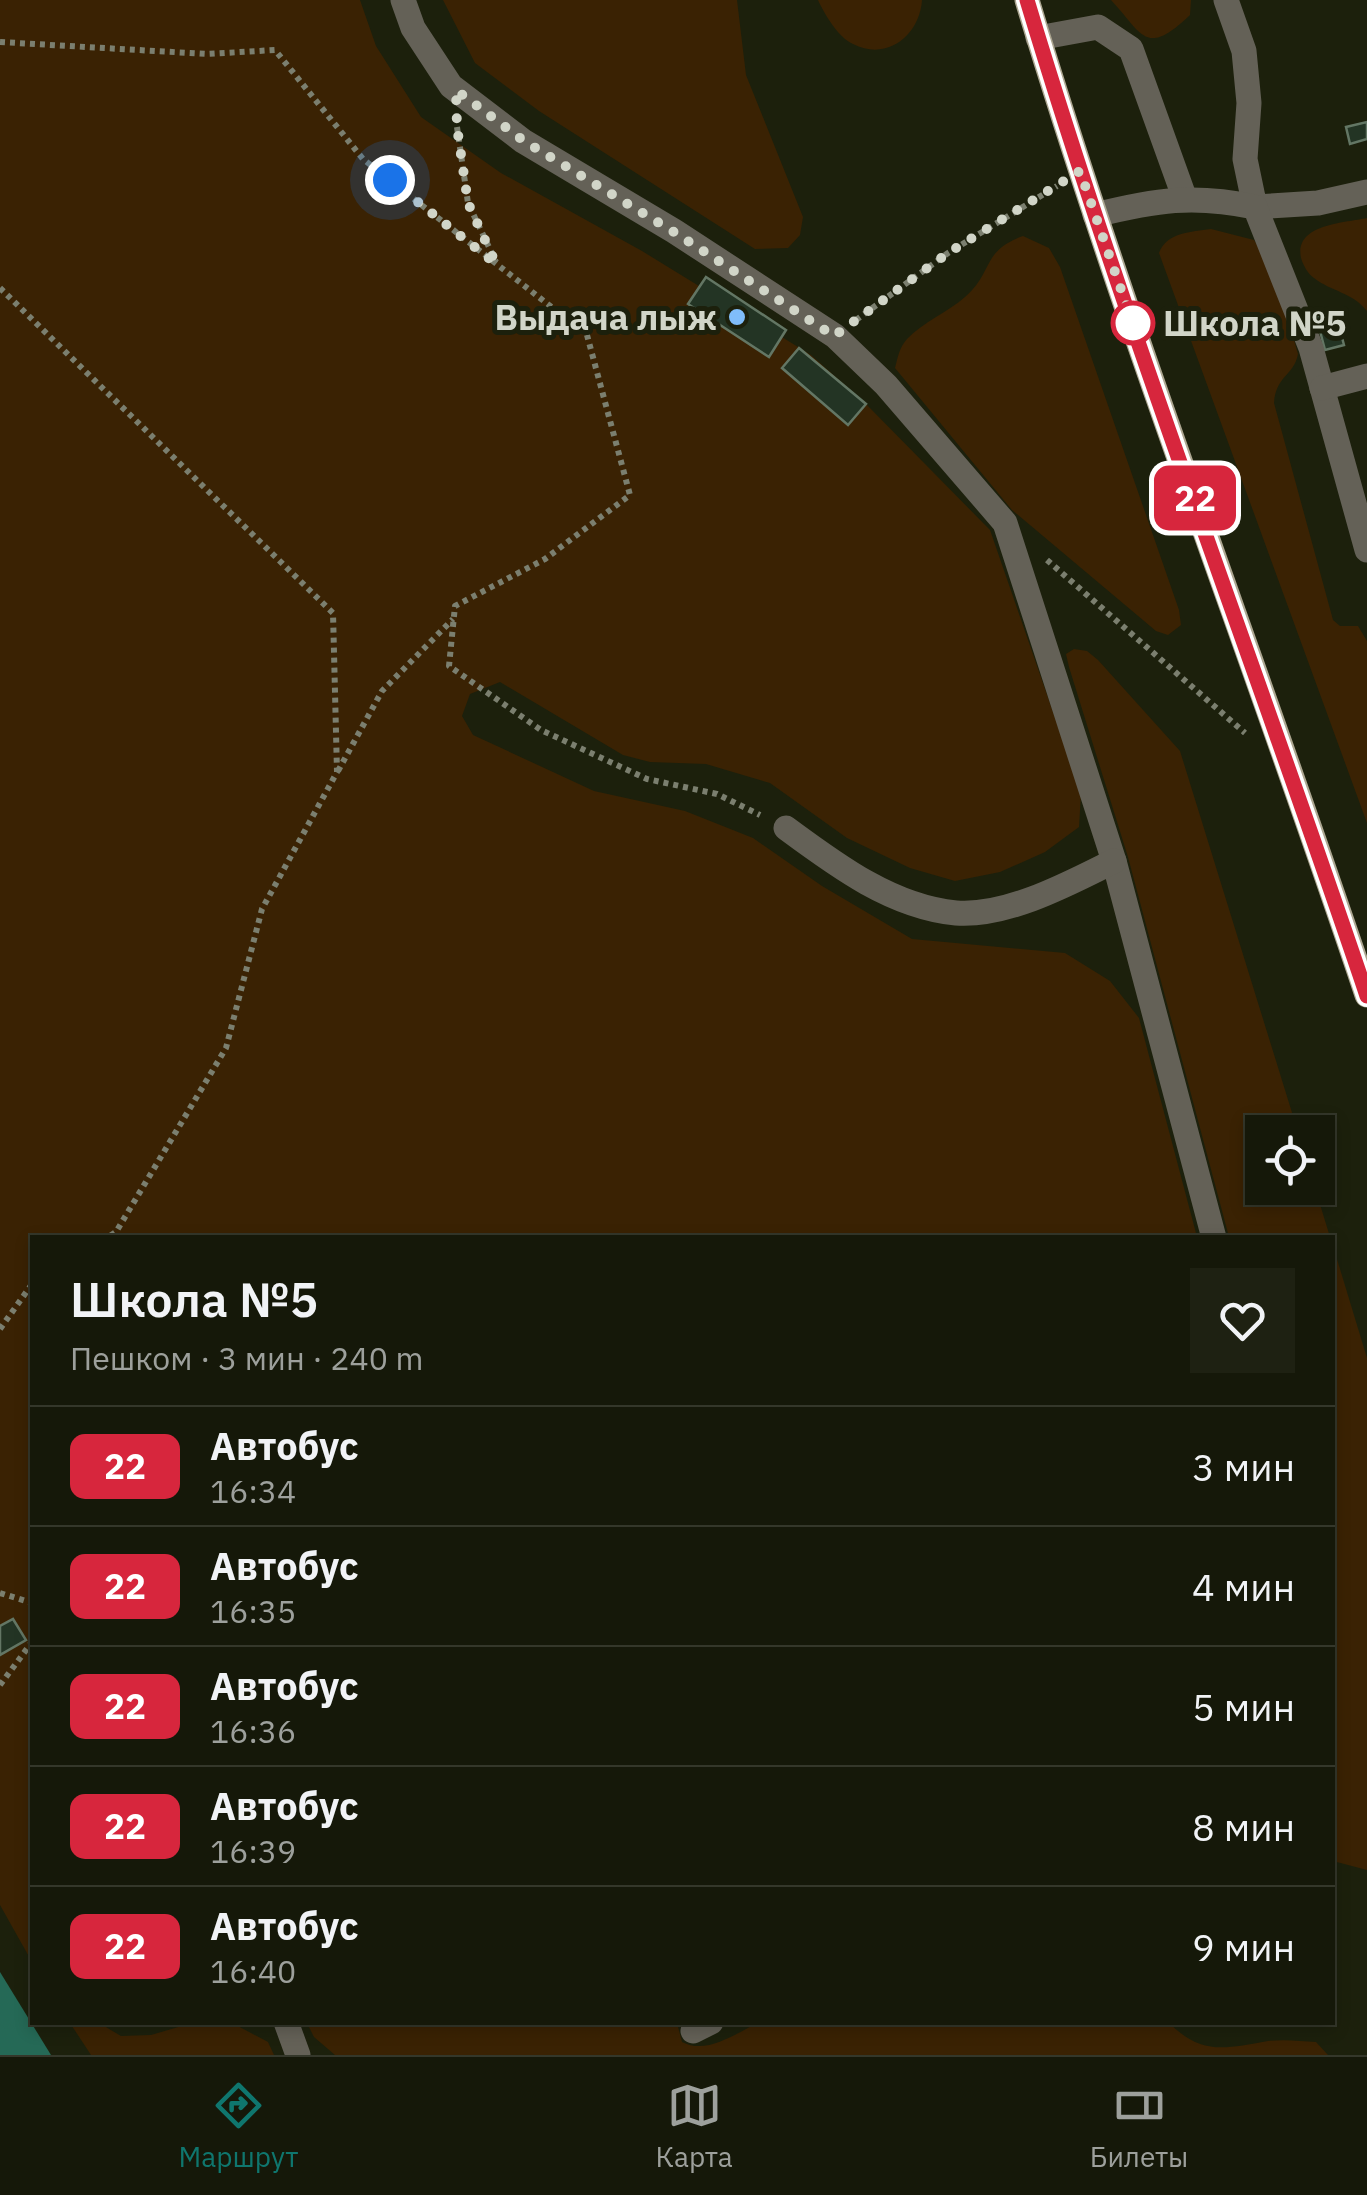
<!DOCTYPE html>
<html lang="ru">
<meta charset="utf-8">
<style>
:root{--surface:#151809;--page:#1e2112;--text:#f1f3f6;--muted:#9da09c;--line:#34372a;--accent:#0f766e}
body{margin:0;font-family:"IBM Plex Sans",sans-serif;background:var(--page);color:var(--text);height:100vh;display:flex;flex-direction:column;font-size:38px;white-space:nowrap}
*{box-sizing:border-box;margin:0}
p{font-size:32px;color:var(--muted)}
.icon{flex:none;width:55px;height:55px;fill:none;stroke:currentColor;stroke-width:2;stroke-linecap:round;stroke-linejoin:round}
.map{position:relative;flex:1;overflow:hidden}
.drawer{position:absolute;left:30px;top:1235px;width:1305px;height:790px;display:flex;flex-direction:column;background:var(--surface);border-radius:0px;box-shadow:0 5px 15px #0003,0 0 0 2px var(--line)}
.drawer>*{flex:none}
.badge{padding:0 20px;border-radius:15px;font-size:35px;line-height:65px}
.buttons{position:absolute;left:1245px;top:1115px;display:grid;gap:20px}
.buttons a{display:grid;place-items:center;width:90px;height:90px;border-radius:0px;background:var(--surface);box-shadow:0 5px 15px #0003,0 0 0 2px var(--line);font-size:50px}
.you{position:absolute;width:50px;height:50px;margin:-25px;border:8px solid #fff;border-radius:50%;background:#1a73e8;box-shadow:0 0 0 15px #1a73e833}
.map>.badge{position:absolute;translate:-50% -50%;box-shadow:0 0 0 5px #fff}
.round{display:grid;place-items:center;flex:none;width:105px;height:105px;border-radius:0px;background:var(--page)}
.headline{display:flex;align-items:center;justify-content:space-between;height:170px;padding:0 40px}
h1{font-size:48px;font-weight:600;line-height:75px}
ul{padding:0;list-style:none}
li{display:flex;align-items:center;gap:30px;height:120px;padding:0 40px;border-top:2px solid var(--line)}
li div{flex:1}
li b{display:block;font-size:38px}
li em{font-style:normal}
li .badge{min-width:110px;font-weight:700;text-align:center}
.dock{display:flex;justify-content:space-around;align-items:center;height:140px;border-top:2px solid var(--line);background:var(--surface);font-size:28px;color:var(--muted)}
.dock a{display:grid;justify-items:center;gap:5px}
.dock .selected{color:var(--accent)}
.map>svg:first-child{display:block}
.green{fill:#3a2203}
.water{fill:#256956}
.building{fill:#233424;stroke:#637664;stroke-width:2.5}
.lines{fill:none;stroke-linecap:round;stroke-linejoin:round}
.path{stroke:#7b7f6f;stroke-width:6;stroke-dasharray:5 5;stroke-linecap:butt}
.minor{stroke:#646157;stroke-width:25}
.major{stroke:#aca691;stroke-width:25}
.line-casing{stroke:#fff;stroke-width:22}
.line{stroke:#d7263d;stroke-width:15}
.walk{stroke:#d1d5c8;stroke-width:10;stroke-dasharray:0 18}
.poi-dot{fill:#80bdfa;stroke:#1c200c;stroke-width:4}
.stop-dot{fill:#fff;stroke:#d7263d;stroke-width:5}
.labels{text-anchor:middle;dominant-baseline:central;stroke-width:10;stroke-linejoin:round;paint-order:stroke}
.poi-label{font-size:35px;font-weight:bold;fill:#d1d5c8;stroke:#1c200c;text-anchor:end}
.stop-label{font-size:35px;font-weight:bold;fill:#d1d5c8;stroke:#1c200c;text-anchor:start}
</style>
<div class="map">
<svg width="1367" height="2055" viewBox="0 0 1367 2055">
<rect width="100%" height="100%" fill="#1c200c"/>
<g class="green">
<path d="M0 0H360L376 46 421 117 501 173 642 251 811 355 866 404 990 530 1081 793 1079 827 1045 852 1000 872 955 881 910 868 847 838 770 783 706 764 650 762 623 755 500 682 470 694 462 716 473 735 594 791 685 811 753 838 822 886 912 939 1065 953 1110 981 1139 1018 1197 1237 32 1238V1962L0 1905Z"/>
<path d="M443 0H737L746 75 803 217 800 235 788 248 755 249 539 111 475 63Z"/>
<path d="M818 0H922C920 34 888 62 853 44 838 37 825 15 818 0Z"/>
<path d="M1111 0H1191L1190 15C1145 58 1143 34 1111 0Z"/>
<path d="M1367 218V311C1352 292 1332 292 1314 278 1308 274 1303 265 1301 258 1294 224 1344 223 1367 218Z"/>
<path d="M1211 229 1254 240 1274 271 1298 354C1294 376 1276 375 1274 403L1333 620 1340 626H1358L1367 641V823L1159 253C1167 232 1191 232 1211 229Z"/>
<path d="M1023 236 1049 248 1060 267 1179 610 1181 625 1168 635 1156 631 1012 510 895 368C898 357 899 348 907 339 923 322 948 312 965 297 994 272 981 251 1023 236Z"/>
<path d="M1074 649 1087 651 1098 660 1180 751 1298 1132H1262V1188H1315L1330 1237H1229L1128 857 1069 667 1066 654Z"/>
<path d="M1333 1246 1367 1358V1870L1333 1861Z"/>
<path d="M70 2023H99L121 2036 151 2035 192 2023H232L268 2042 274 2055H91Z"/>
<path d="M1169 2023C1202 2055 1223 2049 1268 2041 1284 2039 1301 2041 1316 2042L1328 2055H335L314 2037 307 2023H677L682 2042C707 2055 734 2034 758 2023Z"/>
</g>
<path class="water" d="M0 1972 51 2055H0Z"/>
<g class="building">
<path d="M1367 122V139L1350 144 1346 127Z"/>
<path d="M706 277 786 330 769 357 688 304Z"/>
<path d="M1335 311 1344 345 1325 350 1316 316Z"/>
<path d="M799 348 866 404 848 425 782 368Z"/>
<path d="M13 1619 26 1640 0 1655V1626Z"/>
</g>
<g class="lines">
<g class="path">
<path d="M0 42 207 54 275 50 363 159 587 335 630 495 545 559 455 606 449 666 541 730 647 779 717 794 760 815"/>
<path d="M457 127 468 203 496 262"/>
<path d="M0 288 333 613 337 772 262 909 226 1048 116 1232 107 1238"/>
<path d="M856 320 948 253 1057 186"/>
<path d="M1047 560 1245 733"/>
<path d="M338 771 382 691 453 619"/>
<path d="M0 1329 32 1284"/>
<path d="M0 1593 32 1603"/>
<path d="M0 1685 32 1642"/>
</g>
<g class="minor">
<path d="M403 0 413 28 451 86 523 141 674 231 835 336 886 385 1005 523 1114 861 1214 1238"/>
<path d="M1226 0 1244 51 1249 103 1245 159 1255 207 1318 203 1367 192"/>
<path d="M1038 38 1098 27 1131 49 1185 199"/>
<path d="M1095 215C1156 200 1193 194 1255 207L1311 348 1367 550"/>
<path d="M1322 388 1367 376"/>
<path d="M786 828C836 865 892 907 956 913 1007 917 1070 883 1114 861"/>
<path d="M286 2022 298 2055"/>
<path d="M693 2031 711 2022"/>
</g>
<path class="major" d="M1027 0C1128 335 1256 663 1367 995"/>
</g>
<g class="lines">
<g class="line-casing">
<path id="line" d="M1027 0C1128 336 1255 663 1367 996"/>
</g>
<use href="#line" class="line"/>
<path class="walk" d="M390 180 496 264 468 203 457 127 456 90 524 141 674 232 834 336 948 253 1080 171 1135 330 1133 323"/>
</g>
<circle class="poi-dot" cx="737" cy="317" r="10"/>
<circle class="stop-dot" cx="1133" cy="323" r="20"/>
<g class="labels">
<g class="poi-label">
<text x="717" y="317">Выдача лыж</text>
</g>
<g class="stop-label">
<text x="1163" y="323">Школа №5</text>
</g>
</g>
</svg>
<div class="buttons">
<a><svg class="icon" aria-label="locate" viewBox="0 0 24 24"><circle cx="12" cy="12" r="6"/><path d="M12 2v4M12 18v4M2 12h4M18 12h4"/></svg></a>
</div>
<div class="you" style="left:390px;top:180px"></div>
<b class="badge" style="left:1195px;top:498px;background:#d7263d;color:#fff">22</b>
<section class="drawer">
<div class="headline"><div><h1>Школа №5</h1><p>Пешком · 3 мин · 240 m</p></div><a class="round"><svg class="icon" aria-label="heart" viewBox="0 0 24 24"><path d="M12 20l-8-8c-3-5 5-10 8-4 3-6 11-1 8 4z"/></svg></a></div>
<ul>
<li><span class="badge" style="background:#d7263d;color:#fff">22</span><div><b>Автобус</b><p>16:34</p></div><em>3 мин</em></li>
<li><span class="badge" style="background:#d7263d;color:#fff">22</span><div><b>Автобус</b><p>16:35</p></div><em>4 мин</em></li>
<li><span class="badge" style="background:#d7263d;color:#fff">22</span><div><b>Автобус</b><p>16:36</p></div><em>5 мин</em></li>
<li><span class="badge" style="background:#d7263d;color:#fff">22</span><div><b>Автобус</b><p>16:39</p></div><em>8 мин</em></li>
<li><span class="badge" style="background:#d7263d;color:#fff">22</span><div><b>Автобус</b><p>16:40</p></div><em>9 мин</em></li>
</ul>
</section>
</div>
<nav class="dock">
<a class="selected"><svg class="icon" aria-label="directions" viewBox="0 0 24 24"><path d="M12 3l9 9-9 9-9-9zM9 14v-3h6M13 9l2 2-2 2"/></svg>Маршрут</a>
<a><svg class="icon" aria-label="map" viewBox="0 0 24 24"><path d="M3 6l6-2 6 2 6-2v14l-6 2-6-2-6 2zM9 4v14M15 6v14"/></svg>Карта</a>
<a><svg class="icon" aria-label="tickets" viewBox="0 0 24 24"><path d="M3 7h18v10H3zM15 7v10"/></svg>Билеты</a>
</nav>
